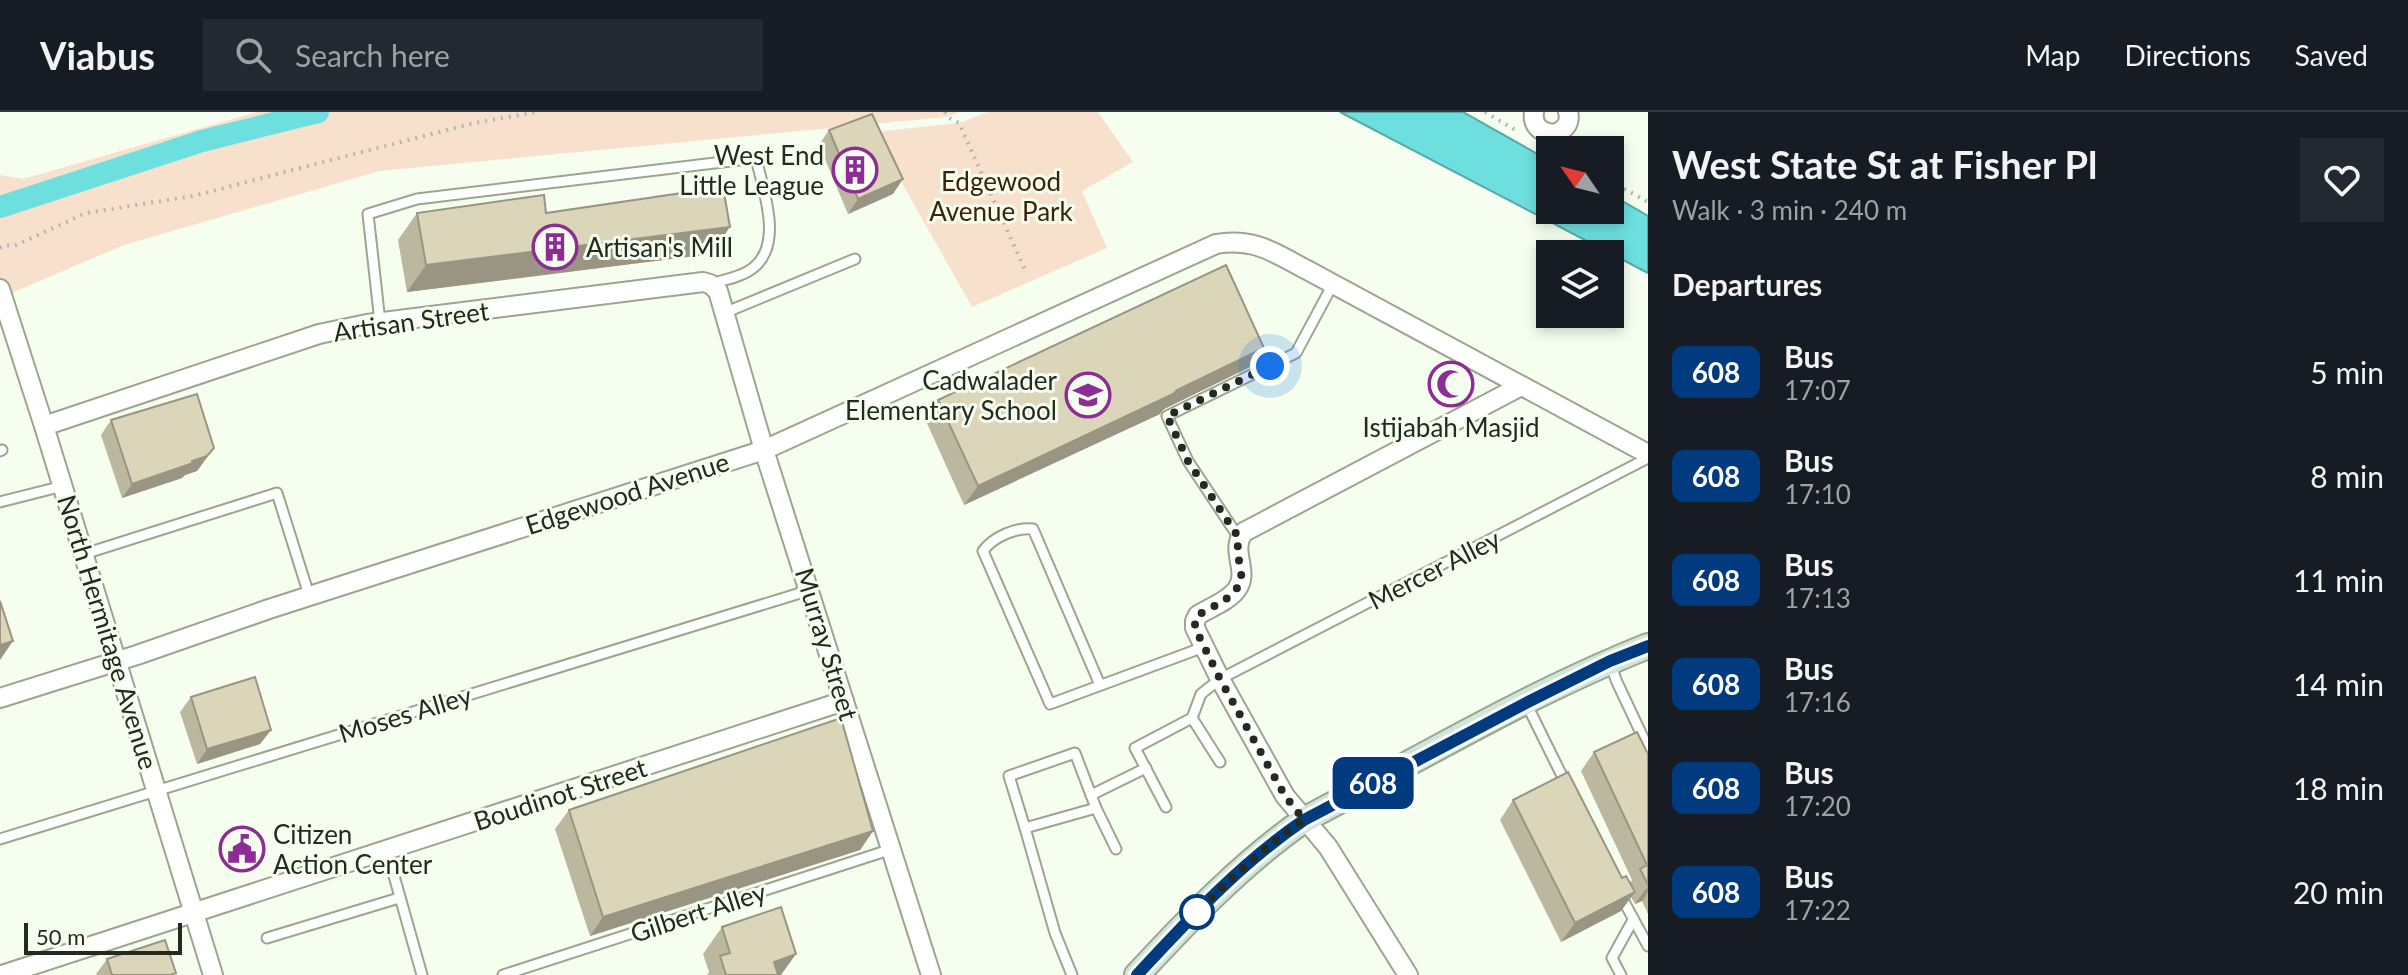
<!DOCTYPE html>
<meta charset="utf-8">
<style>
:root{--surface:#171b24;--page:#242831;--text:#f1f3f6;--muted:#9ea1a6;--line:#363941}
body{margin:0;font-family:Lato,sans-serif;background:var(--page);color:var(--text);height:100vh;display:flex;flex-direction:column;font-size:30px;white-space:nowrap}
*{box-sizing:border-box;margin:0}
p{font-size:26px;color:var(--muted)}
.icon{flex:none;width:44px;height:44px;fill:none;stroke:currentColor;stroke-width:2;stroke-linecap:round;stroke-linejoin:round}
.map{position:relative;flex:1;overflow:hidden}
.sheet{display:flex;flex-direction:column;background:var(--surface);width:760px}
.sheet>*{flex:none}
.badge{padding:0 16px;border-radius:12px;font-size:28px;line-height:52px}
.needle{width:52px;rotate:305deg}
.fabs{position:absolute;left:1536px;top:24px;display:grid;gap:16px}
.fabs a{display:grid;place-items:center;width:88px;height:88px;border-radius:0px;background:var(--surface);box-shadow:0 4px 12px #0003;font-size:40px}
.scale{position:absolute;left:24px;bottom:20px;width:158px;box-sizing:border-box;padding-left:8px;border:4px solid #252a21;border-top:0;font-size:22px;line-height:28px;white-space:nowrap;color:#252a21;-webkit-text-stroke:6px #f6ffef;paint-order:stroke}
.you{position:absolute;width:40px;height:40px;margin:-20px;border:6px solid #fff;border-radius:50%;background:#1a73e8;box-shadow:0 0 0 12px #1a73e833}
.map>.badge{position:absolute;translate:-50% -50%;box-shadow:0 0 0 4px #fff}
h2{padding:0 24px;font-size:30px;line-height:72px}
.round{display:grid;place-items:center;flex:none;width:84px;height:84px;border-radius:0px;background:var(--page)}
.summary{display:flex;align-items:center;justify-content:space-between;height:136px;padding:0 24px}
h1{font-size:38px;font-weight:700;line-height:60px}
ul{padding:0;list-style:none}
li{display:flex;align-items:center;gap:24px;height:104px;padding:0 24px}
li div{flex:1}
li b{display:block;font-size:30px}
li em{font-style:normal}
li .badge{min-width:88px;font-weight:700;text-align:center}
header{display:flex;align-items:center;gap:48px;box-sizing:border-box;height:112px;padding:0 40px;background:var(--surface);border-bottom:2px solid var(--line)}
header strong{font-size:38px}
nav{display:flex;gap:44px;margin-inline-start:auto;font-size:28px}
.search{width:560px;height:72px;background:var(--page);display:flex;align-items:center;gap:20px;box-sizing:border-box;padding:0 28px;border-radius:0px;color:var(--muted);font-size:30px}
main{display:flex;flex:1;min-height:0}
.map>svg:first-child{display:block}
.green{fill:#f8e1cc}
.water{fill:#6ddfdf;stroke:#57a9a6;stroke-width:2}
.lines{fill:none;stroke-linecap:round;stroke-linejoin:round}
.canal{stroke:#6ddfdf;stroke-width:22}
.lane-casing{stroke:#9aa68e;stroke-width:13}
.street-casing{stroke:#9aa68e;stroke-width:22}
.secondary-casing{stroke:#9aa68e;stroke-width:28}
.path{stroke:#b1b9ab;stroke-width:4;stroke-dasharray:2 6;stroke-linecap:butt}
.lane{stroke:#fff;stroke-width:9}
.street{stroke:#fff;stroke-width:18}
.secondary{stroke:#cee6db;stroke-width:24}
.wall{fill:#bcb79f}
.shaded-wall{fill:#999582}
.building{fill:#dbd5b9;stroke:#999582;stroke-width:2}
.line-casing{stroke:#fff;stroke-width:18}
.line{stroke:#003b80;stroke-width:12}
.walk{stroke:#252a21;stroke-width:8;stroke-dasharray:0 14.4}
.stop-dot{fill:#fff;stroke:#003b80;stroke-width:4}
.labels{text-anchor:middle;dominant-baseline:central;stroke-width:6;stroke-linejoin:round;paint-order:stroke}
.poi-label{font-size:26px;fill:#252a21;stroke:#f6ffef;text-anchor:end}
.park-label{font-size:26px;fill:#3b2309;stroke:#f6ffef}
.street-label{font-size:26px;fill:#252a21;stroke:#f6ffef}
</style>
<header>
<strong>Viabus</strong>
<div class="search"><svg class="icon" aria-label="search" viewBox="0 0 24 24"><circle cx="10" cy="10" r="6"/><path d="M15 15l6 6"/></svg>Search here</div>
<nav><a>Map</a><a>Directions</a><a>Saved</a></nav>
</header>
<main>
<div class="map">
<svg width="1648" height="863" viewBox="0 0 1648 863">
<rect width="100%" height="100%" fill="#f6ffef"/>
<g class="green">
<path d="M257 0H960L947 5 380 59 124 133 0 186V63L23 67Z"/>
<path d="M988 0H1098L1133 50 1082 79 1107 136 972 195 873 20 959 11Z"/>
</g>
<path class="water" d="M1340 0H1463L1550 49V98H1610V82L1648 104V161Z"/>
<g class="lines">
<path class="canal" d="M0 95 202 29 318 0"/>
<g class="lane-casing">
<g id="lane">
<path d="M724 201 855 147"/>
<path d="M380 210 368 102 417 87 756 46C763 78 784 132 753 156 742 165 723 168 710 172"/>
<path d="M0 339 2 338"/>
<path d="M0 390 63 374"/>
<path d="M1239 426 1188 349 1167 304 1296 241 1333 172"/>
<path d="M84 442 277 381 309 483"/>
<path d="M1611 553 1616 568 1648 636"/>
<path d="M1100 573 1033 417C1016 415 993 425 983 439L1050 592 1204 535"/>
<path d="M1526 591 1567 674"/>
<path d="M1220 650 1192 606 1201 582 1220 567 1648 346"/>
<path d="M1091 683 1146 656"/>
<path d="M1166 695 1135 636 1192 606"/>
<path d="M1025 716 1009 664 1075 641 1096 696"/>
<path d="M0 727 810 478"/>
<path d="M387 739 422 863"/>
<path d="M1621 784 1648 834"/>
<path d="M267 826 399 786"/>
<path d="M503 863 892 737"/>
<path d="M1072 863 1055 821 1025 716 1096 696 1116 737"/>
<path d="M1621 863 1612 846 1633 808"/>
</g>
</g>
<g class="street-casing">
<g id="street">
<path d="M1534 0C1532 14 1541 21 1554 22 1565 18 1571 11 1568 0"/>
<path d="M0 177 44 314 213 863"/>
<path d="M44 314 319 222 367 212 703 170 710 172 718 179 764 338 931 863"/>
<path d="M0 586 137 543 269 497 764 338 1216 132C1255 125 1276 142 1309 159L1648 342"/>
<path d="M2 863 844 589"/>
<path d="M1408 863 1328 735 1285 684 1220 567 1195 516V509L1198 503C1209 496 1229 489 1237 477 1250 459 1229 438 1244 420L1521 274"/>
</g>
</g>
<g class="secondary-casing">
<path id="secondary" d="M1137 863C1189 807 1241 752 1304 708 1417 648 1530 581 1648 534"/>
</g>
<g class="path">
<path d="M945 0 947 5 959 11 1025 158"/>
<path d="M1485 0 1517 19"/>
<path d="M1610 69 1648 90"/>
<path d="M0 136 5 133 14 134 86 101 193 84 474 11 537 0"/>
</g>
<use href="#lane" class="lane"/>
<use href="#street" class="street"/>
<use href="#secondary" class="secondary"/>
</g>
<g class="wall">
<path d="M829 18 893 82 848 102 819 33Z"/>
<path d="M417 101H546L711 142 407 180 398 128Z"/>
<path d="M1264 236 1250 255 1164 297 1160 302 964 393 925 307 938 288Z"/>
<path d="M111 308 203 351 197 359 185 363 182 366 122 386 101 323Z"/>
<path d="M191 585 271 618 260 632 197 652 180 600Z"/>
<path d="M1594 640 1648 642V802L1642 789 1635 792 1631 785 1621 799 1561 830 1500 708 1513 688 1630 771 1632 768 1581 659Z"/>
<path d="M569 698 873 719 860 738 590 824 555 717Z"/>
<path d="M722 815 781 863H707L709 860 703 842Z"/>
<path d="M107 847 175 863H97L96 862Z"/>
</g>
<g class="shaded-wall">
<path d="M903 67 893 82 848 102 858 87Z"/>
<path d="M730 115 711 142 407 180 426 153Z"/>
<path d="M1264 236 1250 255 1164 297 1160 302 964 393 978 374Z"/>
<path d="M214 336 197 359 185 363 182 366 122 386 132 372 192 349Z"/>
<path d="M13 529 0 548V533Z"/>
<path d="M271 618 260 632 197 652 207 637Z"/>
<path d="M873 719 860 738 590 824 603 805Z"/>
<path d="M1648 774V780L1642 789 1635 792Z"/>
<path d="M1635 780 1621 799 1561 830 1575 811Z"/>
<path d="M796 842 781 863H766L774 850Z"/>
</g>
<g class="building">
<path d="M872 2 903 67 858 87 829 18Z"/>
<path d="M723 75 730 115 426 153 417 101 544 83 546 101Z"/>
<path d="M1226 153 1264 236 1177 278 1173 282 978 374 938 288Z"/>
<path d="M197 282 214 336 207 344 192 349 193 351 132 372 111 308Z"/>
<path d="M0 489 13 529 0 533Z"/>
<path d="M255 565 271 618 207 637 191 585Z"/>
<path d="M841 606 873 719 603 805 569 698Z"/>
<path d="M1637 620 1648 642V773L1640 757 1647 753 1594 640Z"/>
<path d="M1568 660 1622 766 1626 764 1635 780 1575 811 1513 688Z"/>
<path d="M781 795 796 842 774 850 778 863H726L720 844 730 841 722 815Z"/>
<path d="M165 828 176 861 170 863H112L107 847Z"/>
</g>
<g class="lines">
<g class="line-casing">
<path id="line" d="M1137 863C1189 807 1241 751 1304 708L1526 591 1610 549 1648 534"/>
</g>
<use href="#line" class="line"/>
<path class="walk" d="M1197 800 1189 808C1226 771 1261 737 1304 708L1285 684 1220 567 1195 516V509L1198 503C1215 493 1244 483 1241 459 1239 448 1236 438 1239 426L1188 349 1167 304 1270 254"/>
</g>
<defs>
<g id="building-ring" transform="scale(2.3)"><circle r="9.5" fill="#f6ffef" stroke="#8d2c95" stroke-width="1.5"/><path d="M-4-6H4V6H1V3H-1V6H-4ZM-2.5-4.3h1.7v1.8h-1.7ZM.8-4.3h1.7v1.8H.8ZM-2.5-1h1.7V.8h-1.7ZM.8-1h1.7V.8H.8Z" fill="#8d2c95"/></g>
<g id="mosque-ring" transform="scale(2.3)"><circle r="9.5" fill="#f6ffef" stroke="#8d2c95" stroke-width="1.5"/><path d="M3.5-4.9A6 6 0 1 0 3.5 4.9A5 5 0 1 1 3.5-4.9Z" fill="#8d2c95"/></g>
<g id="school-ring" transform="scale(2.3)"><circle r="9.5" fill="#f6ffef" stroke="#8d2c95" stroke-width="1.5"/><path d="M0-5L7-2L0 1L-7-2ZM-4 1L0 2.5L4 1V4Q0 6-4 4Z" fill="#8d2c95"/></g>
<g id="civic-ring" transform="scale(2.3)"><circle r="9.5" fill="#f6ffef" stroke="#8d2c95" stroke-width="1.5"/><path d="M-.6-6.5H3V-4.5H.6V-3L4-1V1h2V6H-6V1h2V-1L-.6-3ZM-1.2 2.5V6h2.4V2.5Z" fill="#8d2c95"/></g>
</defs>
<g fill-rule="evenodd">
<use href="#building-ring" x="855" y="58"/>
<use href="#building-ring" x="555" y="135"/>
<use href="#mosque-ring" x="1451" y="272"/>
<use href="#school-ring" x="1088" y="283"/>
<use href="#civic-ring" x="242" y="737"/>
</g>
<circle class="stop-dot" cx="1197" cy="800" r="16"/>
<g class="labels">
<g class="poi-label">
<text x="824" y="43">West End<tspan x="824" dy="30">Little League</tspan></text>
<text x="586" y="135" text-anchor="start">Artisan's Mill</text>
<text x="1057" y="268">Cadwalader<tspan x="1057" dy="30">Elementary School</tspan></text>
<text x="1451" y="315" text-anchor="middle">Istijabah Masjid</text>
<text x="273" y="722" text-anchor="start">Citizen<tspan x="273" dy="30">Action Center</tspan></text>
</g>
<g class="park-label">
<text x="1001" y="69">Edgewood<tspan x="1001" dy="30">Avenue Park</tspan></text>
</g>
<g class="street-label">
<text transform="translate(411 209) rotate(-8)">Artisan Street</text>
<text transform="translate(627 381) rotate(-18)">Edgewood Avenue</text>
<text transform="translate(1434 457) rotate(-27)">Mercer Alley</text>
<text transform="translate(108 520) rotate(73)">North Hermitage Avenue</text>
<text transform="translate(827 532) rotate(73)">Murray Street</text>
<text transform="translate(405 602) rotate(-17)">Moses Alley</text>
<text transform="translate(560 682) rotate(-18)">Boudinot Street</text>
<text transform="translate(698 800) rotate(-18)">Gilbert Alley</text>
</g>
</g>
</svg>
<div class="fabs">
<a><svg class="needle" viewBox="-14 -14 28 28"><path d="M0-13l5 13h-10z" fill="#e53935"/><path d="M0 13l5-13h-10z" fill="#9ea1a6"/></svg></a>
<a><svg class="icon" aria-label="layers" viewBox="0 0 24 24"><path d="M12 4l9 5-9 5-9-5zM3 14l9 5 9-5"/></svg></a>
</div>
<div class="scale">50 m</div>
<div class="you" style="left:1270px;top:254px"></div>
<b class="badge" style="left:1373px;top:671px;background:#003b80;color:#fff">608</b>
</div>
<section class="sheet">
<div class="summary"><div><h1>West State St at Fisher Pl</h1><p>Walk · 3 min · 240 m</p></div><a class="round"><svg class="icon" aria-label="heart" viewBox="0 0 24 24"><path d="M12 20l-8-8c-3-5 5-10 8-4 3-6 11-1 8 4z"/></svg></a></div>
<h2>Departures</h2>
<ul>
<li><span class="badge" style="background:#003b80;color:#fff">608</span><div><b>Bus</b><p>17:07</p></div><em>5 min</em></li>
<li><span class="badge" style="background:#003b80;color:#fff">608</span><div><b>Bus</b><p>17:10</p></div><em>8 min</em></li>
<li><span class="badge" style="background:#003b80;color:#fff">608</span><div><b>Bus</b><p>17:13</p></div><em>11 min</em></li>
<li><span class="badge" style="background:#003b80;color:#fff">608</span><div><b>Bus</b><p>17:16</p></div><em>14 min</em></li>
<li><span class="badge" style="background:#003b80;color:#fff">608</span><div><b>Bus</b><p>17:20</p></div><em>18 min</em></li>
<li><span class="badge" style="background:#003b80;color:#fff">608</span><div><b>Bus</b><p>17:22</p></div><em>20 min</em></li>
</ul>
</section>
</main>
